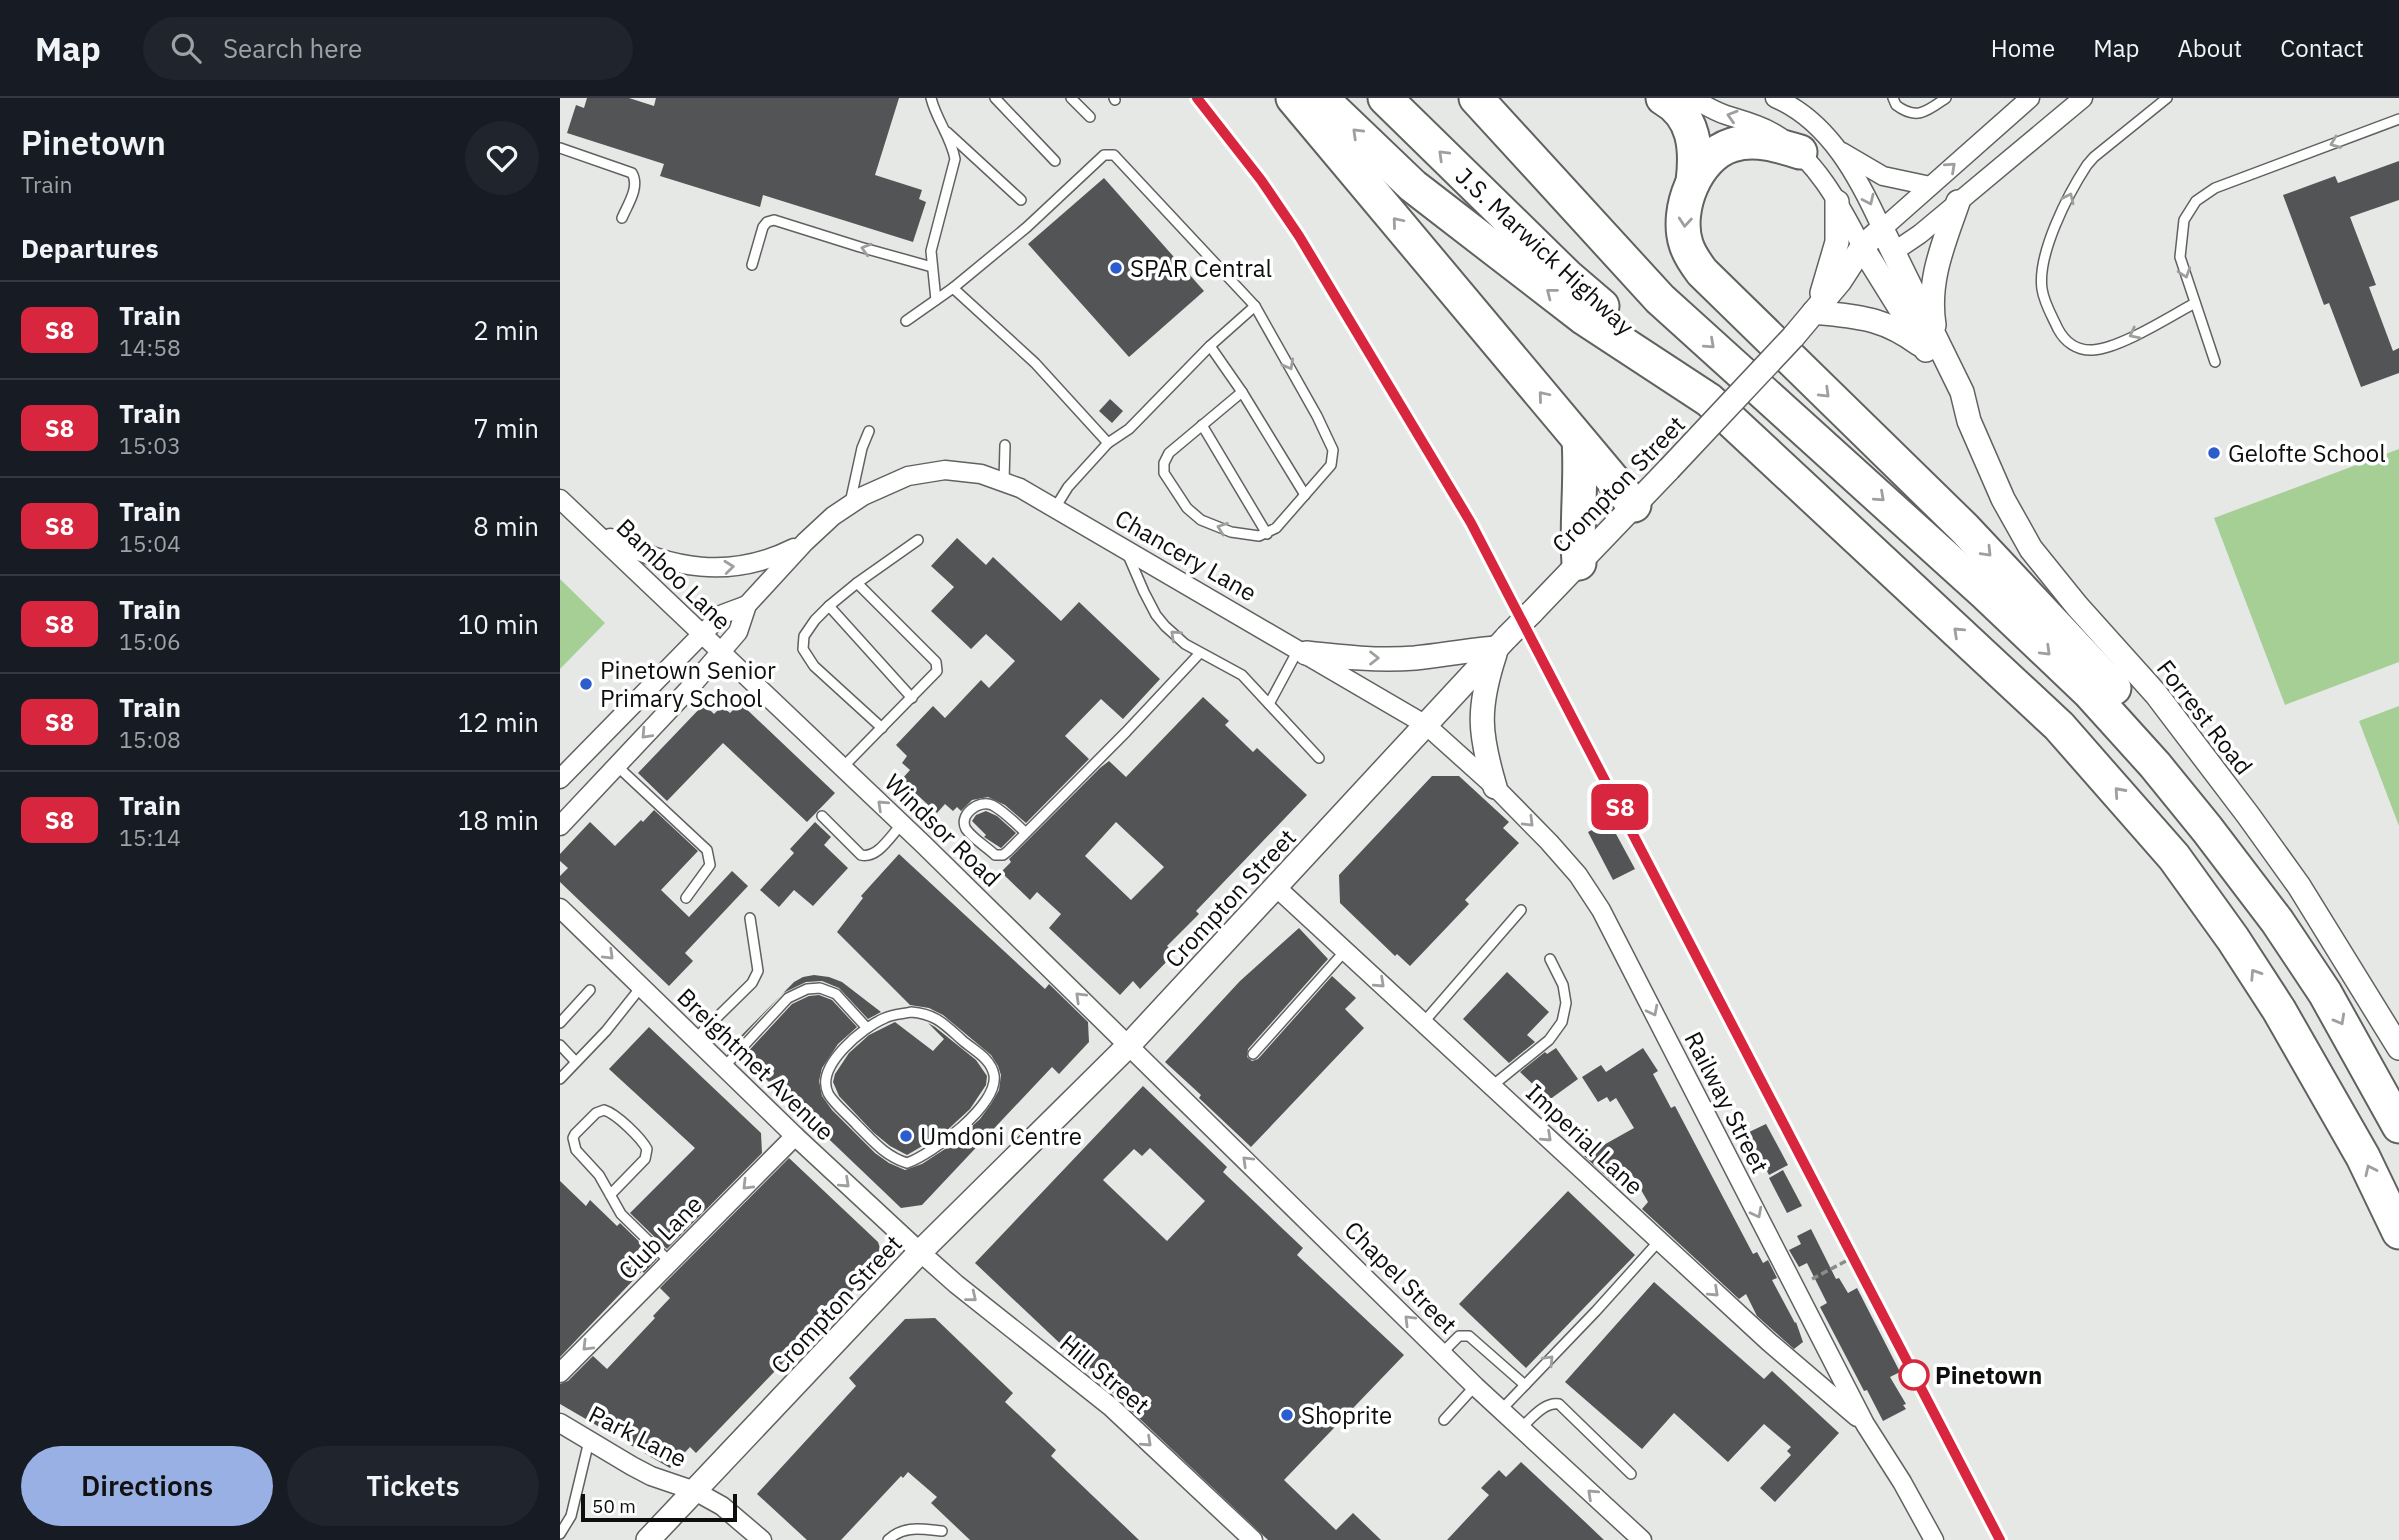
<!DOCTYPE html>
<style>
:root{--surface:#171b24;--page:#20242c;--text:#f1f3f6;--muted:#9ea1a6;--line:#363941;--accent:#98b0e3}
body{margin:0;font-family:"IBM Plex Sans",sans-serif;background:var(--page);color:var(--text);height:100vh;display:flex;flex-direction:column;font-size:26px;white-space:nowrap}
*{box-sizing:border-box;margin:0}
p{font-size:23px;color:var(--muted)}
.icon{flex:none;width:38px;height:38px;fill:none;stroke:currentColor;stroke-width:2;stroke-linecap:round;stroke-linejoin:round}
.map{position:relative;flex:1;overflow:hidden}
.side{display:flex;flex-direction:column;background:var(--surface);width:560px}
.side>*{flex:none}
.badge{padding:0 14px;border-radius:10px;font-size:24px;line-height:46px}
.scale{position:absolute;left:21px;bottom:18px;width:156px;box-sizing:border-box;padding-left:7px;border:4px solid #0d0e0d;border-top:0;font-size:19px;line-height:24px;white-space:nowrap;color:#0d0e0d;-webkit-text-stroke:5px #fff;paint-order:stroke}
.map>.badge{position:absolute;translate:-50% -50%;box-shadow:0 0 0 4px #fff}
h2{padding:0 21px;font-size:26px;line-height:63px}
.round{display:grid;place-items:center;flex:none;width:74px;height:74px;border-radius:37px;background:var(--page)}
.summary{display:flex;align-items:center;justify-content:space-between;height:119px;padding:0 21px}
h1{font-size:33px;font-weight:600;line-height:52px}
.cta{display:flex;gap:14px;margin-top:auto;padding:14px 21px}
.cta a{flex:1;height:80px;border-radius:42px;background:var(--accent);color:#111;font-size:28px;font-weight:600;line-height:80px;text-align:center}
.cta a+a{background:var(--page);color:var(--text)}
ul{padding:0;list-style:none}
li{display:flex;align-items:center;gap:21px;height:98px;padding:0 21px;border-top:2px solid var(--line)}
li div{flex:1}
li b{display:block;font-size:26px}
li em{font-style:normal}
li .badge{min-width:77px;font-weight:700;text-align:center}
header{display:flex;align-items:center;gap:42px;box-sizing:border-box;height:98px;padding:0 35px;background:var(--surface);border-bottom:2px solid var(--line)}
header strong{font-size:33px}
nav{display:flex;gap:38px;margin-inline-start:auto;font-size:24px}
.search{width:490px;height:63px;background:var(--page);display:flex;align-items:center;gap:18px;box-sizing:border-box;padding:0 24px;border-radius:38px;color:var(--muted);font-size:26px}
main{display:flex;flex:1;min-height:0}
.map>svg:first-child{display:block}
.green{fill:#a6cf95}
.building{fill:#525456;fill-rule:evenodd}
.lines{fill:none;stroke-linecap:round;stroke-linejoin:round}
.service-casing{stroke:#606260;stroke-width:12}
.minor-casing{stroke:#606260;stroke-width:21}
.tertiary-casing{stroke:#606260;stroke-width:26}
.motorway-casing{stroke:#606260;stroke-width:37}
.path{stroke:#8a8c8a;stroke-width:3.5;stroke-dasharray:7 3.5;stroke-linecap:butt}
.service{stroke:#fff;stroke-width:9}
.minor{stroke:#fff;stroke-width:18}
.tertiary{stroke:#fff;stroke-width:23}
.motorway{stroke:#fff;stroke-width:33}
.rail-casing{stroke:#2a2b2a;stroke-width:8}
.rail{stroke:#fff;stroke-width:5;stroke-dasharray:16;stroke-linecap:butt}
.tertiary-bridge-casing{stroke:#606260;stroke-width:26;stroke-linecap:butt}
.tertiary-bridge{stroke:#fff;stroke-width:23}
.oneway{stroke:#9e9f9e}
.line-casing{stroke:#fff;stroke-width:16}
.line{stroke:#d7263d;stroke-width:10}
.poi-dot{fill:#2c5dcc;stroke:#fff;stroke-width:2.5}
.stop-dot{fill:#fff;stroke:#d7263d;stroke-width:3.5}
.labels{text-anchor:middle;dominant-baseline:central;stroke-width:7;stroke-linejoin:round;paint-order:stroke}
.street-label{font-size:24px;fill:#0d0e0d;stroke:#fff}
.poi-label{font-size:24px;fill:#0d0e0d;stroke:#fff;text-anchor:start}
.stop-label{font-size:24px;font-weight:bold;fill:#0d0e0d;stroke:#fff;text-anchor:start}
</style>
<header>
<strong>Map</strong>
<div class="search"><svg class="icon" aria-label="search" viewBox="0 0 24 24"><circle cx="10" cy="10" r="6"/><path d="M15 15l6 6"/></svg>Search here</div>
<nav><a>Home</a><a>Map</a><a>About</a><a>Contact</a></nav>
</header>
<main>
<section class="side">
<div class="summary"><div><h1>Pinetown</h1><p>Train</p></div><a class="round"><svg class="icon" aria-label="heart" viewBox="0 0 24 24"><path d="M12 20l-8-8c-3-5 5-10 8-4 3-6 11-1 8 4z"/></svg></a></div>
<h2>Departures</h2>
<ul>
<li><span class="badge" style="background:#d7263d;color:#fff">S8</span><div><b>Train</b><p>14:58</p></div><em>2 min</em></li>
<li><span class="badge" style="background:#d7263d;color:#fff">S8</span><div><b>Train</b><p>15:03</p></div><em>7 min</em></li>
<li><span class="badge" style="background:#d7263d;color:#fff">S8</span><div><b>Train</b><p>15:04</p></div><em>8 min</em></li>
<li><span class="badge" style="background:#d7263d;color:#fff">S8</span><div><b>Train</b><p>15:06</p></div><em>10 min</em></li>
<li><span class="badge" style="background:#d7263d;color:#fff">S8</span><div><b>Train</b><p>15:08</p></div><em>12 min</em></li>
<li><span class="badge" style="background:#d7263d;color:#fff">S8</span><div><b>Train</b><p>15:14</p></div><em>18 min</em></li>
</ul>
<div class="cta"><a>Directions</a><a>Tickets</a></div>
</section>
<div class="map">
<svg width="1839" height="1442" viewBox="0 0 1839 1442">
<rect width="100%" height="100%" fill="#e6e8e5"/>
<g class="green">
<path d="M1839 351V564L1725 607 1654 420Z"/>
<path d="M0 481 45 525 0 571Z"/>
<path d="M1839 608V728L1799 623Z"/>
</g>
<g class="building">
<path d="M27 0H69L94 8 96 0H339L315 77 362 92 359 101 366 104 353 144 203 97 200 109 100 78 104 66 7 35 16 7 24 10Z"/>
<path d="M1839 63V102L1790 119 1816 187 1809 189 1833 253 1839 250V275L1801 289 1769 205 1764 207 1723 97 1775 78 1778 85Z"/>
<path d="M544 80 644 193 569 259 468 146Z"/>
<path d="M550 301 563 313 552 325 539 313Z"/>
<path d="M397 440 426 467 433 459 501 523 519 504 600 581 563 621 541 601 505 638 529 661 466 725 445 707 428 699 412 702 401 713 397 709 393 713 385 706 377 715 341 682 350 672 342 665 347 658 336 647 373 608 385 620 421 582 429 590 455 563 426 536 411 551 371 513 394 489 371 468Z"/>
<path d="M643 599 669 623 665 627 693 654 697 650 747 697 636 813 639 816 607 848 615 855 580 891 573 883 560 897 489 830 501 816 477 794 470 802 441 774 451 764 449 761 540 670 549 663 566 679ZM556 724 604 769 571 802 525 758Z"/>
<path d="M180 605 275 695 247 724 163 645 107 703 78 675 144 606 154 616 162 608 170 615Z"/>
<path d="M872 678H899L949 724 943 730 959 745 905 802 909 806 850 868 837 856 835 858 780 805 779 777Z"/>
<path d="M94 712 138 753 101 792 129 819 172 773 188 788 125 855 133 863 109 888 0 784V778L8 770 0 763V756L30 724 55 748 81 722 83 724Z"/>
<path d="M426 713 437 718 456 735 441 750 424 739 426 737 412 723 416 717Z"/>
<path d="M1049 723 1075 771 1053 782 1028 734Z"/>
<path d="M255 724 271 739 264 747 288 770 253 808 234 792 219 809 200 792 234 755 230 751Z"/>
<path d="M339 756 485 891 489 886 528 924 529 944 499 976 492 969 362 1107 341 1110 183 959 232 906 249 898 259 897 272 902 297 929 278 946 262 970 259 983 262 998 272 1012 315 1055 329 1065 345 1072 362 1066 391 1047 420 1021 431 1006 439 992 441 977 438 968 431 957 383 917 369 910 350 907 277 834 303 800 301 798Z"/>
<path d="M739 830 768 861 688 951 687 959 692 963 698 961 772 878 796 900 785 911 804 930 691 1049 639 1000 641 997 605 964 680 883Z"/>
<path d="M947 874 989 914 967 937 975 944 949 965 903 921Z"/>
<path d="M254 877 269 879 282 884 321 914 308 921 279 890 262 883 246 884 223 895 173 949 171 948 234 884 243 879Z"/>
<path d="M335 924 373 953 384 941 368 925 375 929 416 962 427 978 426 987 410 1011 383 1036 347 1057 330 1048 313 1034 279 998 273 984 275 976 289 955 309 937Z"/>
<path d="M89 929 201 1035 202 1055 107 1151 70 1115 135 1050 49 971Z"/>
<path d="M996 950 1018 981 989 1002 960 974 985 954 987 956Z"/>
<path d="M1083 950 1098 973 1093 976 1111 1010 1115 1008 1193 1156 1197 1154 1203 1165 1208 1162 1217 1180 1212 1182 1235 1225 1236 1224 1243 1244 1234 1251 1197 1218 1186 1196 1179 1201 1082 1111 1088 1104 1073 1078 1056 1087 1024 1058 1074 1030 1056 1000 1050 1004 1047 999 1038 1004 1022 979 1041 967 1046 974Z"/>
<path d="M583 988 667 1069 663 1074 743 1150 737 1157 844 1257 724 1382 776 1432 793 1415 821 1442H708L415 1165ZM590 1050 645 1103 607 1143 543 1082 574 1051 582 1058Z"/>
<path d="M1206 1026 1228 1067 1209 1077 1187 1035Z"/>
<path d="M229 1060 318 1144 321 1153 320 1164 136 1355 130 1349 110 1370 0 1306V1286L8 1283 33 1258 47 1271 95 1220 93 1218 110 1200 100 1190Z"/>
<path d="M1223 1072 1242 1108 1227 1115 1209 1080Z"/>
<path d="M0 1083 26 1108 30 1102 57 1128 60 1125 97 1161 84 1175 82 1173 0 1259Z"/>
<path d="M1008 1093 1075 1157 966 1270 899 1206Z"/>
<path d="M1251 1131 1276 1181 1279 1180 1288 1195 1297 1190 1340 1274 1330 1279 1346 1306 1343 1307 1346 1311 1323 1323 1307 1292 1304 1293 1260 1209 1267 1205 1247 1165 1239 1169 1229 1152 1241 1146 1237 1138Z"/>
<path d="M1094 1184 1204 1281 1212 1273 1279 1335 1215 1404 1200 1390 1231 1357 1227 1353 1231 1349 1204 1326 1168 1364 1114 1315 1082 1351 1005 1284Z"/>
<path d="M375 1220 453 1295 445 1304 496 1352 491 1358 579 1442H410L371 1405 377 1399 348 1374 343 1380 341 1378 281 1442H247L197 1396 296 1288 289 1280 345 1221Z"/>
<path d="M961 1364 1023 1422 1044 1442H887L929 1397 921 1390 939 1372 946 1379Z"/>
</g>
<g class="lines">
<g class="service-casing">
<g id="service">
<path d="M371 0C376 21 391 39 395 61L371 153 376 202"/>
<path d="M435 0 495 63"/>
<path d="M511 0 530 19"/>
<path d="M554 0 555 2"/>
<path d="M1333 0 1336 7C1357 23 1367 13 1386 0"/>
<path d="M1607 0 1534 59 1527 67C1508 96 1477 156 1482 191 1484 205 1492 218 1498 231 1505 244 1517 253 1533 252 1561 250 1609 219 1635 205"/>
<path d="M387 34 461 102"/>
<path d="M0 50 72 75C80 89 68 106 62 120"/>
<path d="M192 167 203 129 207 124 214 122 300 149 372 169"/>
<path d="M393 190 467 129 544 57H554L695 208 757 318 773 352 771 367 716 430 699 438 671 434 641 422 627 410 604 375V365L609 355 682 294"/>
<path d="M346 223 393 190 475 265 548 345"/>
<path d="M650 248 682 294 745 397"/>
<path d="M1655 264 1620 159 1624 122 1636 103 1655 90 1839 21"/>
<path d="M642 327 707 436"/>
<path d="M444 383 445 347"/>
<path d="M290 405 302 350 309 333"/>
<path d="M495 410 508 389 548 345 569 331 650 248 695 208"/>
<path d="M568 457 584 494 596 517 605 528 625 546 682 577 759 660"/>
<path d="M269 508 297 485"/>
<path d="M709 606 738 552"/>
<path d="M322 630 254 568 243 551 244 538 255 522 269 508 352 600"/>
<path d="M57 668 147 752 150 767 126 800"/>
<path d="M282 670 377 573 376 564 297 485 358 442"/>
<path d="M262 718 301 757C318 761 331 737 342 726"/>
<path d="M466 735C456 726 444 713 432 707 419 701 398 717 406 731 413 741 427 749 435 757H443L448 753 566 634 640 555"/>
<path d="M351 914C376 916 384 926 402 942 413 952 431 960 434 977 439 1007 372 1056 347 1065 325 1058 313 1043 297 1027 290 1019 272 1004 268 995 255 968 303 929 325 920 333 916 343 916 351 914Z"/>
<path d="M0 925 30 892"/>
<path d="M863 925 961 812"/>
<path d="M135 941 192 885 198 873 190 820"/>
<path d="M0 947 16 964"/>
<path d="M693 956 785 853"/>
<path d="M164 969 228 900 247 891 260 890 276 896 307 930"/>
<path d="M0 981 46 933 81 889"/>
<path d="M932 988 989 942 1002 924 1006 905 1003 887 990 861"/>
<path d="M50 1097 85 1061 87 1051C81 1040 57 1016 44 1012L36 1015 15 1036 13 1040 16 1052 39 1077 61 1116 110 1164"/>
<path d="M882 1255 899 1238H909L965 1287"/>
<path d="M941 1312 1036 1213 1099 1143"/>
<path d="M884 1322 915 1288"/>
<path d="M961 1330C972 1320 984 1304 999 1306L1071 1376"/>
<path d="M0 1436 11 1418 29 1343"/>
<path d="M328 1442C344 1427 361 1431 382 1433"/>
</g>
</g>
<g class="minor-casing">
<g id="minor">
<path d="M1132 0C1143 6 1154 13 1166 17 1182 22 1198 26 1212 34 1254 58 1280 106 1302 149"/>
<path d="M1215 0C1269 23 1299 80 1322 131L1470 0"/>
<path d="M1282 54 1323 78 1370 88"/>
<path d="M1332 155 1360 136 1523 0"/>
<path d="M0 401 363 746 915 1288 1082 1442"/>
<path d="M50 440C111 471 170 482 234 450"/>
<path d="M0 681 142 536 163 516 187 507"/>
<path d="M0 728 127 593 178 534 187 507 245 444 273 418 303 398 348 378 385 372 421 376 460 390 866 627 935 689 989 744 1018 777 1041 812 1305 1326 1342 1384 1374 1442"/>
<path d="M716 789 1209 1244 1297 1319"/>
<path d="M0 810 235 1038 360 1154 396 1186 551 1309 693 1442"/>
<path d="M0 1275 235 1038"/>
<path d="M0 1325 72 1368 91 1378 135 1393 162 1408 202 1442"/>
</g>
</g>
<g class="tertiary-casing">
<g id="tertiary">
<path d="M1302 149 1366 252"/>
<path d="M1262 195 1277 144V104"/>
<path d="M1254 214C1299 219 1322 219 1359 246"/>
<path d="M1374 227C1367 182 1384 145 1398 104"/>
<path d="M1233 239 1280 183 1302 149 1322 131 1402 294 1409 323 1443 401 1471 451 1517 508 1596 596 1688 717 1739 788 1839 950"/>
<path d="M972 514 1109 371"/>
<path d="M746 555C782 559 819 563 855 560 883 557 909 552 937 550"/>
<path d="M935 556C917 611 919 635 935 689"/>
<path d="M88 1442 360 1154 569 947 947 539"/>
</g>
</g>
<g class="motorway-casing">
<g id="motorway">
<path d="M733 0 1074 407"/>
<path d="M761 0 853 88 1024 220 1149 302 1499 628 1614 759 1673 841 1719 912 1803 1059 1839 1134"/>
<path d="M825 0 1007 178 1042 208"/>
<path d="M916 0 1100 201 1426 496 1529 594 1595 667 1647 731 1717 823 1765 895 1839 1028"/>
<path d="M1103 0C1135 18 1137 51 1133 84"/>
<path d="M1240 54C1218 47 1195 40 1172 47 1136 58 1115 112 1126 146 1129 156 1136 166 1142 174L1404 430 1554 590"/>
<path d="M1019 465C1016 424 1022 383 1019 342"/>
</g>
</g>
<path class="path" d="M1252 1181 1286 1163"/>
<use href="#service" class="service"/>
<use href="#minor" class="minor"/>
<use href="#tertiary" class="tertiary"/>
<use href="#motorway" class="motorway"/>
<g class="rail-casing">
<path id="rail" d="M637 0 701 82 739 138 911 425 1440 1442"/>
</g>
<use href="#rail" class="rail"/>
<g class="tertiary-bridge-casing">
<g id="tertiary-bridge">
<path d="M1109 371 1233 239"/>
<path d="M947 539 972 514"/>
</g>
</g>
<use href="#tertiary-bridge" class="tertiary-bridge"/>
</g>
<defs><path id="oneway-chevron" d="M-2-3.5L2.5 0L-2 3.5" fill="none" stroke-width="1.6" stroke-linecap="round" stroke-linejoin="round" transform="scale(1.75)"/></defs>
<g class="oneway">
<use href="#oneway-chevron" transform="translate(1172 18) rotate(-163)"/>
<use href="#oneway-chevron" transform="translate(797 35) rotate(-136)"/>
<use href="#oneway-chevron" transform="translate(1775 45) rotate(159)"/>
<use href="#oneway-chevron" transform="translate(883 57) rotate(-136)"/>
<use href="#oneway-chevron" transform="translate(1391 69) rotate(-42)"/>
<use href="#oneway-chevron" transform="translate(1509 100) rotate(-65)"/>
<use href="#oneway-chevron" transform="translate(1309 102) rotate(65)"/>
<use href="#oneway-chevron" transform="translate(837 124) rotate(-130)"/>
<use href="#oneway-chevron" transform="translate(1125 124) rotate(95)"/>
<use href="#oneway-chevron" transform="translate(306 151) rotate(-164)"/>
<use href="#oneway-chevron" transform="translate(1625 175) rotate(72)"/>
<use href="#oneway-chevron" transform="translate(991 195) rotate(-142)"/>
<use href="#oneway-chevron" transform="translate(1574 236) rotate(153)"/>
<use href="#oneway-chevron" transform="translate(1150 246) rotate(42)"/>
<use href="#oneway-chevron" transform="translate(729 267) rotate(61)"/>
<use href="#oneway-chevron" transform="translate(1265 295) rotate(44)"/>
<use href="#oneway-chevron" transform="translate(983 298) rotate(-130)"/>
<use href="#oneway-chevron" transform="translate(1320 399) rotate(42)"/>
<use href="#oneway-chevron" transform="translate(662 430) rotate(-160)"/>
<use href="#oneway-chevron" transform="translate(1427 454) rotate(46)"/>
<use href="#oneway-chevron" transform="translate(169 469) rotate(-6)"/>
<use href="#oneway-chevron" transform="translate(1398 534) rotate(-137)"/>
<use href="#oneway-chevron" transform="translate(615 537) rotate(-137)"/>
<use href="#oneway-chevron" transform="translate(1486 553) rotate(44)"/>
<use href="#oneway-chevron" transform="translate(814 560)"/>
<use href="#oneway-chevron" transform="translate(86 636) rotate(133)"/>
<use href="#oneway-chevron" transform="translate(1559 694) rotate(-132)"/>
<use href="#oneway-chevron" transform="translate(322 707) rotate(-137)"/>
<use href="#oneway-chevron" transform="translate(969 724) rotate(45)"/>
<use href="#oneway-chevron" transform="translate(49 857) rotate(44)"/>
<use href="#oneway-chevron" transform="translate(1695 876) rotate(-123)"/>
<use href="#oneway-chevron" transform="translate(820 885) rotate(43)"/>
<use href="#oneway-chevron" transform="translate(520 899) rotate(-136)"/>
<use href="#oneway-chevron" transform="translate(1093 913) rotate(63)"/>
<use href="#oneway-chevron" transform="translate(1780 922) rotate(61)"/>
<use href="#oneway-chevron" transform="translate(987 1039) rotate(43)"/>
<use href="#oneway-chevron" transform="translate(687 1063) rotate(-136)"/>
<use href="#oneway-chevron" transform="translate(1810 1072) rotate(-115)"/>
<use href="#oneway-chevron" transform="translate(285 1085) rotate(43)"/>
<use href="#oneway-chevron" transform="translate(187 1087) rotate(135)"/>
<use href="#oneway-chevron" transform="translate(1197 1115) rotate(63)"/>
<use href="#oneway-chevron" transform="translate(1154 1194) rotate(43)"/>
<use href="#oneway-chevron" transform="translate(412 1199) rotate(39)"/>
<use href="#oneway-chevron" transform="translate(849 1222) rotate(-135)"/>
<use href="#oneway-chevron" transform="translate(27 1248) rotate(135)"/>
<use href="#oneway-chevron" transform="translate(989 1262) rotate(-46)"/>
<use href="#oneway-chevron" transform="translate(587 1344) rotate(43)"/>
<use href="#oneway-chevron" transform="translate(1032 1396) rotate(-137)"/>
</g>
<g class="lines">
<g class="line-casing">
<path id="line" d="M637 0 701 82 739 138 911 425 1440 1442"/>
</g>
<use href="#line" class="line"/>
</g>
<g class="poi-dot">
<circle cx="556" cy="170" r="7"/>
<circle cx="1654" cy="355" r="7"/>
<circle cx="26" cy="586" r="7"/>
<circle cx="346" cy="1038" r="7"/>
<circle cx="727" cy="1317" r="7"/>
</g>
<circle class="stop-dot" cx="1354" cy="1277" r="14"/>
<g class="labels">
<g class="street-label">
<text transform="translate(985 153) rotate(43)">J.S. Marwick Highway</text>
<text transform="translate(1058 386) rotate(-46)">Crompton Street</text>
<text transform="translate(626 457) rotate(30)">Chancery Lane</text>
<text transform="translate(114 476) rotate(44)">Bamboo Lane</text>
<text transform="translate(1645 619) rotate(52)">Forrest Road</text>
<text transform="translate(383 732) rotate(44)">Windsor Road</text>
<text transform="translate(670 800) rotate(-47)">Crompton Street</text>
<text transform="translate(196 966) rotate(44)">Breightmet Avenue</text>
<text transform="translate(1167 1004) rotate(63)">Railway Street</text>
<text transform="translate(1025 1041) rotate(43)">Imperial Lane</text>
<text transform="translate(100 1139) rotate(-45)">Club Lane</text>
<text transform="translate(841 1179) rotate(45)">Chapel Street</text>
<text transform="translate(276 1206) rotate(-47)">Crompton Street</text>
<text transform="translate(545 1276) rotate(40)">Hill Street</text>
<text transform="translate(78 1338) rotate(27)">Park Lane</text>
</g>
<g class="poi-label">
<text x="570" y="170">SPAR Central</text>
<text x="1668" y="355">Gelofte School</text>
<text x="40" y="572">Pinetown Senior<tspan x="40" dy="28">Primary School</tspan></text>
<text x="360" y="1038">Umdoni Centre</text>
<text x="741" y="1317">Shoprite</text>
</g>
<g class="stop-label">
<text x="1375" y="1277">Pinetown</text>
</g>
</g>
</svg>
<div class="scale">50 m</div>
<b class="badge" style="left:1060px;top:709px;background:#d7263d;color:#fff">S8</b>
</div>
</main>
